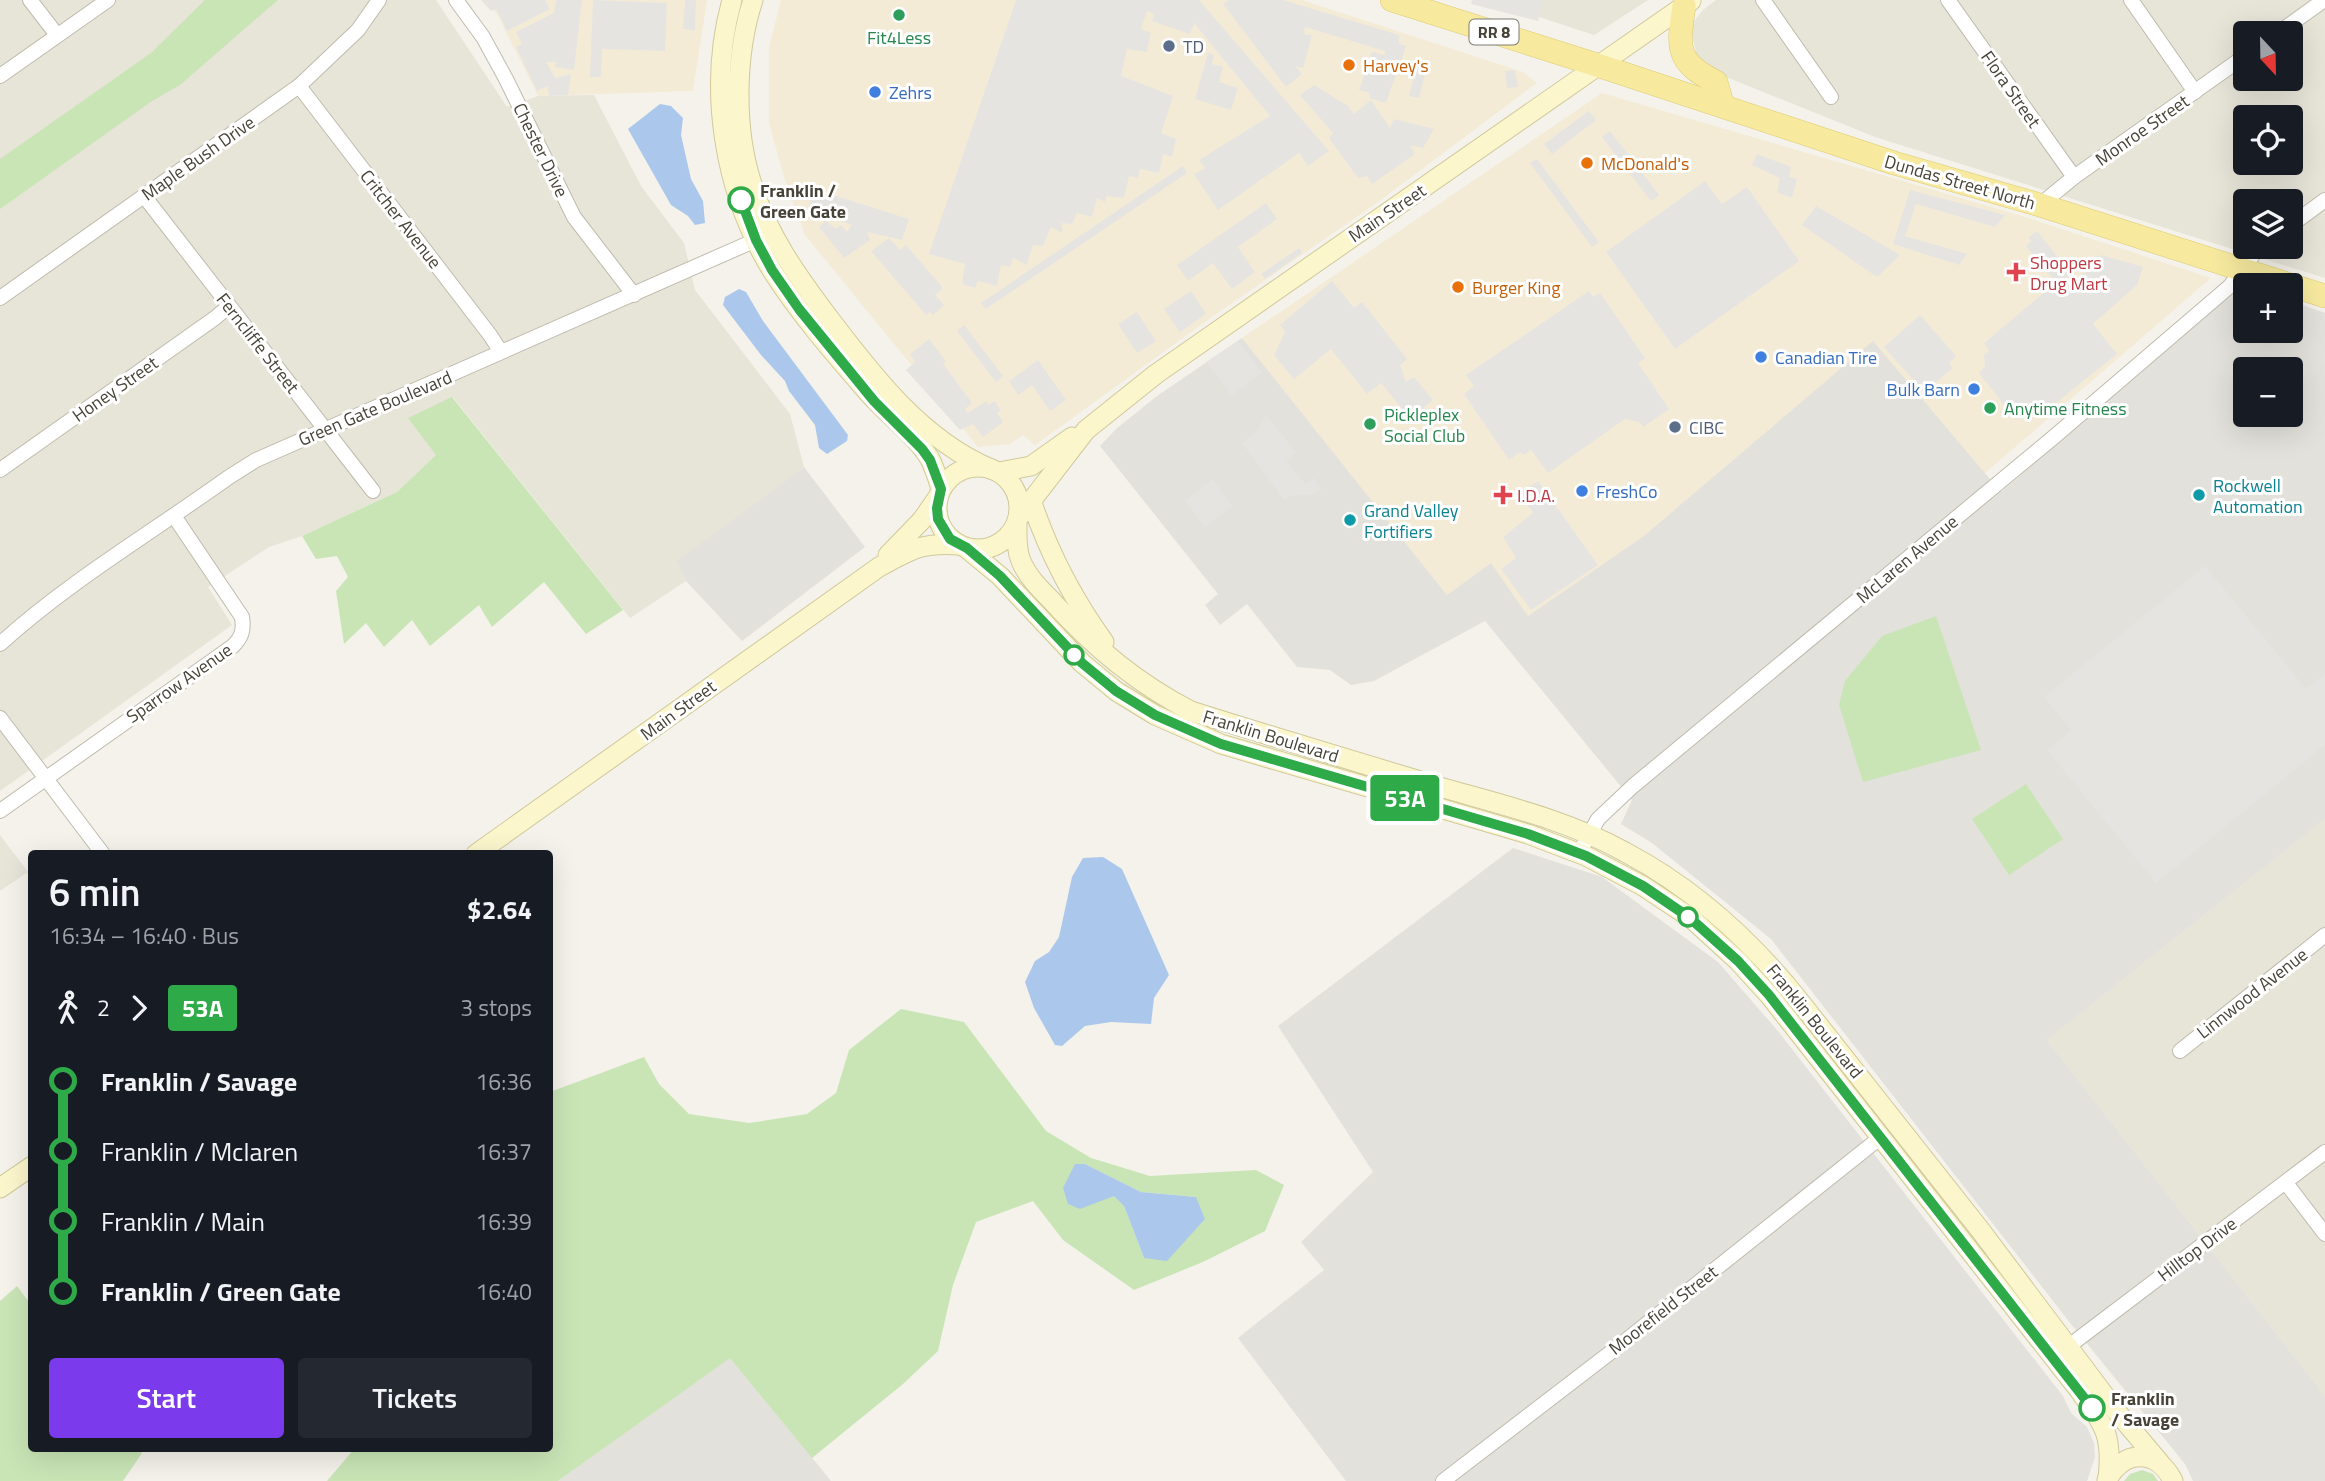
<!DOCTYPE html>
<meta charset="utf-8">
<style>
:root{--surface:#171b24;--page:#242831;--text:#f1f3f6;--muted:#9ea1a6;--accent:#7c3aed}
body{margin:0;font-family:"Titillium Web",sans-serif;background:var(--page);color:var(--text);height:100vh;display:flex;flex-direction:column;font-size:26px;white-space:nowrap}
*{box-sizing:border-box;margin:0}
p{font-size:23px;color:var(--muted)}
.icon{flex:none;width:38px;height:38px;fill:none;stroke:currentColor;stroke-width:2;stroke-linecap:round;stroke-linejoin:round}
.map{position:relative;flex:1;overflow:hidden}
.side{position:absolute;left:28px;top:850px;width:525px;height:602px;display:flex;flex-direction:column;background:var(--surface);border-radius:7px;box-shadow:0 7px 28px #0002}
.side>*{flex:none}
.badge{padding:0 14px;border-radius:5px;font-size:24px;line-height:46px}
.needle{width:46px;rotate:158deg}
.buttons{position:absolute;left:2233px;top:21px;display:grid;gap:14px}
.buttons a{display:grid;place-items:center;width:70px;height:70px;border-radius:7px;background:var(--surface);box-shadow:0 7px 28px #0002;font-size:35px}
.map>.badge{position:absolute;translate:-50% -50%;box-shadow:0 0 0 4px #fff}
.legs{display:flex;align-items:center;gap:10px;height:77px;padding:0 21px;font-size:23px}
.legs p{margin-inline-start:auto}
.head{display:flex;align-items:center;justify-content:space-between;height:119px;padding:0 21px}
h1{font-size:38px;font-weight:600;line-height:52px}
.action{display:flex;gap:14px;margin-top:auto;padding:14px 21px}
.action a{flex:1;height:80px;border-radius:7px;background:var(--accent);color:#fff;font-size:28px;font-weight:600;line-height:80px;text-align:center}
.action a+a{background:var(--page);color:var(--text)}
ul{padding:0 21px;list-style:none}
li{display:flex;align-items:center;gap:24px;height:70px;font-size:26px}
li i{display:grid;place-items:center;width:10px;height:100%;margin:0 9px;background:currentColor}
li i::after{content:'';width:18px;height:18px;margin:-9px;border:5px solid;border-radius:50%;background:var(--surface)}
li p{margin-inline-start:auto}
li:first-child i{background:linear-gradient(#0000 50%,currentColor 0)}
li:last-child i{background:linear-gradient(currentColor 50%,#0000 0)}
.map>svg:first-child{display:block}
.residential{fill:#e7e4d8;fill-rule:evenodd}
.commercial{fill:#f4ebd7}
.industrial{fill:#e3e1db;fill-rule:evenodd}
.green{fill:#c9e5b6;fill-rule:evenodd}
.parking{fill:#e6e4e1}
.water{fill:#abc8ec}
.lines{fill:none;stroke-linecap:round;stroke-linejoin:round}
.minor-casing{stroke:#bfbbad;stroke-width:16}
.secondary-casing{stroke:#d0c99c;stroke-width:21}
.primary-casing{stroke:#dcca70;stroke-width:24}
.minor{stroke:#fff;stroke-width:14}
.secondary{stroke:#fbf6cc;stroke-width:19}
.primary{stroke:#f7ea9f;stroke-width:23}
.line-1-casing{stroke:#fff;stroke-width:16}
.line-1{stroke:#2eab48;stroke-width:10}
.leisure-dot{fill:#2e9e5b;stroke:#fff;stroke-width:2.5}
.service-dot{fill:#5c6f8a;stroke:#fff;stroke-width:2.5}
.food-dot{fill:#e8710a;stroke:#fff;stroke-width:2.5}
.shop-dot{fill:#3f7fe0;stroke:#fff;stroke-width:2.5}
.stop-1-dot{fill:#fff;stroke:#2eab48;stroke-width:3.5}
.health-dot{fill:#e0444e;stroke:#fff;stroke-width:2.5}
.culture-dot{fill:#0f9aa8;stroke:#fff;stroke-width:2.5}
.labels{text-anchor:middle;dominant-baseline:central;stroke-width:6;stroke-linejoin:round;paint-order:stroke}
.shield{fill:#fff;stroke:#7e7b74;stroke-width:2}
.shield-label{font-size:16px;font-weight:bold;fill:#474338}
.leisure-label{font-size:18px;fill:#27864d;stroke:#fff;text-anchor:start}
.service-label{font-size:18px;fill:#4e5e75;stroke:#fff;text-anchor:start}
.food-label{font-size:18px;fill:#c56008;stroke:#fff;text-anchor:start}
.street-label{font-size:18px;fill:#474338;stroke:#fff}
.shop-label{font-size:18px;fill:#366cbe;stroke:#fff;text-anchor:start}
.stop-label{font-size:18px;font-weight:bold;fill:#474338;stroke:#fff;text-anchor:start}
.health-label{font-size:18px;fill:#be3a42;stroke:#fff;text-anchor:start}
.culture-label{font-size:18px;fill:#0d838f;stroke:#fff;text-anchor:start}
</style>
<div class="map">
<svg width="2325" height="1481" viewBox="0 0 2325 1481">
<rect width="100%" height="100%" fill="#f4f2ea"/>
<g class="residential">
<path d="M0 0H436L507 107 538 96 594 95 641 186 684 243 695 290 790 414 804 467 676 561 686 581 630 618 453 397 436 455 397 492 302 536 269 547 208 587 232 625 0 791Z"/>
<path d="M1542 0H1648L1594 35 1536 16Z"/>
<path d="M1716 0H2325V278L1875 137 1699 66 1690 26 1703 10ZM2245 33H2291V79H2245ZM2245 117H2291V163H2245ZM2245 201H2291V247H2245Z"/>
<path d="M2325 819V1396L2047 1040Z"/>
<path d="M0 835 28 872 0 891Z"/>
</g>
<g class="commercial">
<path d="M484 0H707L693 91 538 96 497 14Z"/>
<path d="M781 0H1302L1523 72 1537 83 1374 205 1212 317 1035 445 1023 435 1010 444 978 447 805 235 785 181 769 123V47Z"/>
<path d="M1602 93 2019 215 2211 278 1984 474 1873 342 1645 535 1528 616 1447 595 1242 338Z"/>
</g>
<g class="industrial">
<path d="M2240 283 2247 285H2245V331H2291V301L2325 313V819L2047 1040 2325 1396V1481H2193L2185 1464 2071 1324 1771 939 1652 843 1621 824 1632 800 1485 621 1374 681 1351 685 1330 670 1297 667 1247 604 1220 625 1205 605 1218 594 1100 446 1116 429 1157 396 1242 338 1447 595 1491 563 1528 616 1645 535 1873 341 2001 492ZM2245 369H2291V415H2245Z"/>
<path d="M804 467 865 547 742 641 686 581 676 561Z"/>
<path d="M1513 848 1602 877 1718 962 1777 1030 2063 1396 2071 1413 2087 1427 2094 1443 2095 1457 2087 1481H1346L1238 1338 1324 1270 1301 1242 1373 1172 1278 1026Z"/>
<path d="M730 1357 831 1481H558Z"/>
</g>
<g class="green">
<path d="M205 0H278L180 85 152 101 0 209V159L151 53Z"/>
<path d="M452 397 623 610 586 634 544 582 492 627 479 605 430 646 412 620 384 647 366 623 344 644 336 591 348 577 337 556 316 559 302 536 397 492 436 455 408 418Z"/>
<path d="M1936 616 1981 750 1863 782 1839 705 1845 681 1882 636Z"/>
<path d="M2026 784 2063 839 2009 875 1972 819Z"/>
<path d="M901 1009 964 1022 1046 1131 1091 1158 1150 1176 1256 1170 1284 1185 1265 1231 1203 1262 1134 1290 1063 1240 1033 1201 976 1222 953 1285 938 1351 903 1384 812 1458 730 1358 558 1481H327L354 1449H550V1092L644 1057 659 1084 689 1114 749 1123 807 1114 836 1093 849 1050ZM1085 1164 1141 1192 1196 1197 1144 1258 1124 1206Z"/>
<path d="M17 1286 31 1305 32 1449H139L142 1453 123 1481H0V1301Z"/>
<path d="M2142 1470 2153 1474 2158 1481H2124L2130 1474Z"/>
</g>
<g class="parking">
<path d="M481 0H545L550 9 507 31 496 9 491 11Z"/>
<path d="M556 0H582L574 70 555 67 556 62H546L555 78 571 74 568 95 549 96 548 86 537 91 516 47 522 44 516 32 554 13Z"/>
<path d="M593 0 667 3 665 51 602 49 601 77H590Z"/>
<path d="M685 0H696L695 30 683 29Z"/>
<path d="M1016 0H1199L1329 151 1308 166 1299 153 1218 210 1194 174 1205 168 1199 160 1270 116 1194 23 1190 34 1152 21 1154 14 1147 11 1141 29 1151 33 1147 52 1127 49 1121 76 1173 96 1161 133 1176 139 1172 157 1163 154 1159 173 1140 169 1138 178 1129 176 1124 198 1106 196 1105 202 1097 198 1092 217 1077 213 1072 224 1062 223V233L1051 227 1043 246 1033 245 1027 265 1013 258 1010 267 1001 265 997 286 978 281 975 288 962 284 965 264 929 254Z"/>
<path d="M1229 0H1283L1399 35V44L1406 46 1386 103 1369 98 1370 93 1359 90 1372 52 1385 55V51L1305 27 1304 34 1312 35 1303 68 1295 66 1302 74 1286 87 1223 4Z"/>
<path d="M1472 0H1543L1538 21 1471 4Z"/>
<path d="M1208 53 1214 55 1212 64 1223 67 1219 82 1238 88 1231 110 1195 99Z"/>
<path d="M1418 61 1428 63 1419 98 1409 96Z"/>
<path d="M1515 70 1518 87 1507 88 1505 71Z"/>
<path d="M1314 85 1348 106 1354 114 1371 100 1390 128 1394 119 1434 129 1423 148 1410 145 1415 154 1372 184 1367 176 1358 178 1329 138 1333 133 1300 95Z"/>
<path d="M1589 111 1596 120 1552 154 1544 144Z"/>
<path d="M1610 131 1659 195 1651 201 1602 137Z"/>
<path d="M1757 154 1791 167 1789 177 1797 179 1792 198 1777 192 1780 178 1752 165Z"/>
<path d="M1537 159 1599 242 1592 247 1530 163Z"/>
<path d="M1183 166 1187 173 986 309 981 303Z"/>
<path d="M1705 181 1722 204 1747 187 1799 261 1675 349 1606 252Z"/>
<path d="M814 189 909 219 902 240 867 232 870 240 844 258 819 227 826 221 836 229 841 225 847 232 852 225 808 209Z"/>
<path d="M1910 190 2005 215 1995 227 1916 204 1905 236 1967 254 1959 265 1893 244Z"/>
<path d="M1266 203 1277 219 1238 247 1255 272 1232 289 1213 263 1188 281 1177 265Z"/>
<path d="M1816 206 1900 255 1877 277 1802 225Z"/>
<path d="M2037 231 2071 274 2058 285 2026 246 2031 241 2029 237Z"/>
<path d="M889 238 900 250 906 245 943 288 935 295 944 305 933 315 930 312 926 315 871 251Z"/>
<path d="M1299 248 1302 253 1265 279 1261 274Z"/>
<path d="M2101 255 2143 267 2137 285 2093 324 2117 354 2046 411 2038 402 2016 420 1979 373 1985 366 1984 355 1989 351 1984 343 2053 285 2059 292 2097 264Z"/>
<path d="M1332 281 1354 308 1362 302 1407 359 1400 365 1406 382 1414 377 1433 400 1410 418 1381 383 1367 394 1331 349 1294 379 1274 355 1285 332 1280 325Z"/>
<path d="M1191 291 1206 314 1180 332 1164 309Z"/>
<path d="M1589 291 1593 297 1600 293 1645 358 1638 363 1669 409 1643 427 1639 422 1625 419 1548 473 1531 450 1523 455 1520 452 1509 460 1464 394 1474 386 1466 375Z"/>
<path d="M1137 312 1156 341 1137 353 1118 324Z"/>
<path d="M1920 315 1956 356 1949 363 1953 368 1924 392 1884 347Z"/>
<path d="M964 325 1003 376 996 382 957 331Z"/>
<path d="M929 339 946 361 943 364 972 403 965 409 968 413 986 401 989 405 994 401 1001 410 997 413 1003 422 983 437 973 424 960 430 906 370 915 362 910 354Z"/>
<path d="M1238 341 1262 372 1232 396 1206 362Z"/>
<path d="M1038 360 1066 400 1050 411 1032 385 1018 395 1009 381Z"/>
<path d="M1267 416 1296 452 1286 461 1305 484 1313 478 1322 489 1315 494 1290 496 1284 500 1242 443 1258 430 1262 420Z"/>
<path d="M1212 479 1233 506 1205 527 1185 501Z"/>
<path d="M1538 481 1598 565 1531 610 1501 569 1516 558 1503 537 1533 513 1519 494Z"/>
<path d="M2205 566 2306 689 2325 674V745L2156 883 2047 750 2071 730 2044 697Z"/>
</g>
<g class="water">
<path d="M660 104 671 106 683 118 681 135 691 179 703 201 705 223 695 225 688 216 671 205 628 129Z"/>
<path d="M739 289 746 292 763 321 848 435 847 441 827 454 819 448 815 425 789 391 785 381 761 355 723 305 725 297Z"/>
<path d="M1103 857 1122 869 1169 975 1154 998 1151 1024 1111 1022 1085 1026 1062 1046 1055 1045 1034 1008 1025 982 1035 961 1049 952 1059 937 1072 877 1083 858Z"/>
<path d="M1075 1164H1085L1141 1192 1196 1197 1205 1219 1167 1261 1144 1258 1124 1206 1114 1196 1080 1209 1068 1204 1063 1188Z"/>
</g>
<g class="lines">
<g class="minor-casing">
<g id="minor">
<path d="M30 0 57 35"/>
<path d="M456 0 483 37 506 79 574 217 634 295"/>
<path d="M1763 0 1831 97"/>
<path d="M1948 0 2074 177"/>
<path d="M2131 0 2195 92"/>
<path d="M2278 33 2324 0"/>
<path d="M0 76 108 0"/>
<path d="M299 86 490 335 501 352"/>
<path d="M144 196 373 491"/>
<path d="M2040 205 2074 177 2245 56"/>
<path d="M2291 225 2325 200"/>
<path d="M0 298 299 86 358 30 379 0"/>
<path d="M0 470 215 318 229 306"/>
<path d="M0 644C68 582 154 531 229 477L256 460 756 240"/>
<path d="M0 718 103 854"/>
<path d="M0 811 233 646C242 637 244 630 242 617L174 516"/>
<path d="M1579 853 1598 819 1633 786 2055 436 2230 286 2256 251 2262 247"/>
<path d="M2180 1051 2325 935"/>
<path d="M2286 1183 2325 1234"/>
<path d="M2069 1346 2325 1152"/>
<path d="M1443 1481 1615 1349 1881 1137"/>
</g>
</g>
<g class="secondary-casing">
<g id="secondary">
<path d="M732 0C707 89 724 193 773 272 800 314 832 351 865 389 884 412 915 434 930 459 935 469 938 479 941 489"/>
<path d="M753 0C735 55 734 129 752 184 767 234 798 277 829 318 873 376 922 440 991 469"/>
<circle cx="978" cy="508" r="41"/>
<path d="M999 472 1031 466 1072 437"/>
<path d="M1031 500C1048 551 1073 599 1104 642"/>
<path d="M1019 517 1086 430 1156 374 1691 1"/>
<path d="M1017 524C1017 537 1016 549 1021 561 1027 576 1040 589 1051 600 1092 646 1136 683 1191 711 1273 737 1357 762 1440 787 1502 805 1568 820 1625 852 1695 889 1752 941 1801 1003L1981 1231 2117 1412 2160 1463"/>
<path d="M966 548 1000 576 1082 663 1116 691 1155 715 1221 744 1528 834 1586 856 1643 886 1691 918 1738 961 1769 995 2079 1390C2104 1425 2113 1434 2108 1479"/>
<path d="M888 555 922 520 938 497"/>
<path d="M476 854 879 567C911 550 921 542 959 545"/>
<path d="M0 1188 32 1166"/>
<path d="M2107 1480C2123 1449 2158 1449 2173 1481"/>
</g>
</g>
<g class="primary-casing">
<g id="primary">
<path d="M1392 0 1597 65 1894 163 2040 205 2325 296"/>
<path d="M1684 6C1678 47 1675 62 1716 82L1723 106"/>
</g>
</g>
<use href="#minor" class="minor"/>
<use href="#secondary" class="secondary"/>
<use href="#primary" class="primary"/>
</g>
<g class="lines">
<g class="line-1-casing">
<path id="line-1" d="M741 200 756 240 772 270 799 309 874 401 922 449 930 460 941 489 937 508 938 519 950 539 967 548 1000 576 1082 663 1116 691 1155 715 1221 744 1528 834 1586 856 1643 886 1690 918 1738 961 1769 995 2092 1408"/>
</g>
<use href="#line-1" class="line-1"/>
</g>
<g class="leisure-dot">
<circle cx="899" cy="15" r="7"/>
<circle cx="1990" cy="408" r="7"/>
<circle cx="1370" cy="424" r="7"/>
</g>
<g class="service-dot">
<circle cx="1169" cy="46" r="7"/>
<circle cx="1675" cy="427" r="7"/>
</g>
<g class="food-dot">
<circle cx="1349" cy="65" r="7"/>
<circle cx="1587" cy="163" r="7"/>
<circle cx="1458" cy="287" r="7"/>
</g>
<g class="shop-dot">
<circle cx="875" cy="92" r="7"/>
<circle cx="1761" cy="357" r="7"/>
<circle cx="1974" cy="389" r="7"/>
<circle cx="1582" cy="491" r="7"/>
</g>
<g class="stop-1-dot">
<circle cx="741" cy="200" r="12"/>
<circle cx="1074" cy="655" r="9"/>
<circle cx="1688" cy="917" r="9"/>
<circle cx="2092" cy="1408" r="12"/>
</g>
<g class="health-dot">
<path d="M2012.5 261.5h7v7h7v7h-7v7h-7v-7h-7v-7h7z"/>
<path d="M1499.5 484.5h7v7h7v7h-7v7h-7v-7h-7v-7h7z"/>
</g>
<g class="culture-dot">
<circle cx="2199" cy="495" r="7"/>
<circle cx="1350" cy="520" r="7"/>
</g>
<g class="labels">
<rect class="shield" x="1469.5" y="19.5" width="49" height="25" rx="5"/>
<g class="shield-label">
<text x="1494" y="32">RR 8</text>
</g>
<g class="leisure-label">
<text x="899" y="37" text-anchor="middle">Fit4Less</text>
<text x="2004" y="408">Anytime Fitness</text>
<text x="1384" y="414">Pickleplex<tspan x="1384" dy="21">Social Club</tspan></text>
</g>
<g class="service-label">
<text x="1183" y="46">TD</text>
<text x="1689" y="427">CIBC</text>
</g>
<g class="food-label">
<text x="1363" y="65">Harvey's</text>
<text x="1601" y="163">McDonald's</text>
<text x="1472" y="287">Burger King</text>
</g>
<g class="street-label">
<text transform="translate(2011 89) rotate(55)">Flora Street</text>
<text transform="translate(2142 130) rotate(-35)">Monroe Street</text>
<text transform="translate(541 150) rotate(64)">Chester Drive</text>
<text transform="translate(198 158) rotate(-35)">Maple Bush Drive</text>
<text transform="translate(1960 182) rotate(16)">Dundas Street North</text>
<text transform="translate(1387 213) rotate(-34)">Main Street</text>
<text transform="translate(401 219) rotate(52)">Critcher Avenue</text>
<text transform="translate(258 343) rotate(52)">Ferncliffe Street</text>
<text transform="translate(115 389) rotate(-35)">Honey Street</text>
<text transform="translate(375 408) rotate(-23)">Green Gate Boulevard</text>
<text transform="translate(1907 559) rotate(-40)">McLaren Avenue</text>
<text transform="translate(179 683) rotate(-35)">Sparrow Avenue</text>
<text transform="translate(678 710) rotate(-36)">Main Street</text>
<text transform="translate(1271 736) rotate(17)">Franklin Boulevard</text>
<text transform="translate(2252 993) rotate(-38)">Linnwood Avenue</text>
<text transform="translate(1815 1021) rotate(51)">Franklin Boulevard</text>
<text transform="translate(2197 1249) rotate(-37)">Hilltop Drive</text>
<text transform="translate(1663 1310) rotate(-38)">Moorefield Street</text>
</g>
<g class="shop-label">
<text x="889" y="92">Zehrs</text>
<text x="1775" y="357">Canadian Tire</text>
<text x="1960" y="389" text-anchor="end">Bulk Barn</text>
<text x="1596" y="491">FreshCo</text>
</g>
<g class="stop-label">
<text x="760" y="190">Franklin /<tspan x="760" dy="21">Green Gate</tspan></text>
<text x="2111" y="1398">Franklin<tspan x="2111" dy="21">/ Savage</tspan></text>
</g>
<g class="health-label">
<text x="2030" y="262">Shoppers<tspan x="2030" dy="21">Drug Mart</tspan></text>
<text x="1517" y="495">I.D.A.</text>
</g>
<g class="culture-label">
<text x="2213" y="485">Rockwell<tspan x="2213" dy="21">Automation</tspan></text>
<text x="1364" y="510">Grand Valley<tspan x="1364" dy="21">Fortifiers</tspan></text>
</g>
</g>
</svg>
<div class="buttons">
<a><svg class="needle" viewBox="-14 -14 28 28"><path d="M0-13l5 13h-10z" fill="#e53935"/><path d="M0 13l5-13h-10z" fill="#9ea1a6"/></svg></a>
<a><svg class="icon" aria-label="locate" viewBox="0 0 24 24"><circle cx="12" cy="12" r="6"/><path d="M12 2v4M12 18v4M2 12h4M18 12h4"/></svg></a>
<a><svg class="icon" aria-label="layers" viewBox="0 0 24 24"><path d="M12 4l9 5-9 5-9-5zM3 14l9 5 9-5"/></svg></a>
<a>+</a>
<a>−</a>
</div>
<b class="badge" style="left:1405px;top:798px;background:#2eab48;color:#fff">53A</b>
<section class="side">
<div class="head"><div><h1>6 min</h1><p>16:34 – 16:40 · Bus</p></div><b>$2.64</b></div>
<div class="legs"><svg class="icon" aria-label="walk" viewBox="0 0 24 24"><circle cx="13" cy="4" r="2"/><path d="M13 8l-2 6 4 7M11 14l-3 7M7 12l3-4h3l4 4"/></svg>2<svg class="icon" aria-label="forward" viewBox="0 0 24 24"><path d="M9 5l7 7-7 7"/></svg><b class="badge" style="background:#2eab48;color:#fff">53A</b><p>3 stops</p></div>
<ul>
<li><i style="color:#2eab48"></i><b>Franklin / Savage</b><p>16:36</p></li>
<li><i style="color:#2eab48"></i><span>Franklin / Mclaren</span><p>16:37</p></li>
<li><i style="color:#2eab48"></i><span>Franklin / Main</span><p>16:39</p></li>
<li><i style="color:#2eab48"></i><b>Franklin / Green Gate</b><p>16:40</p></li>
</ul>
<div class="action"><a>Start</a><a>Tickets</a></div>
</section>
</div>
